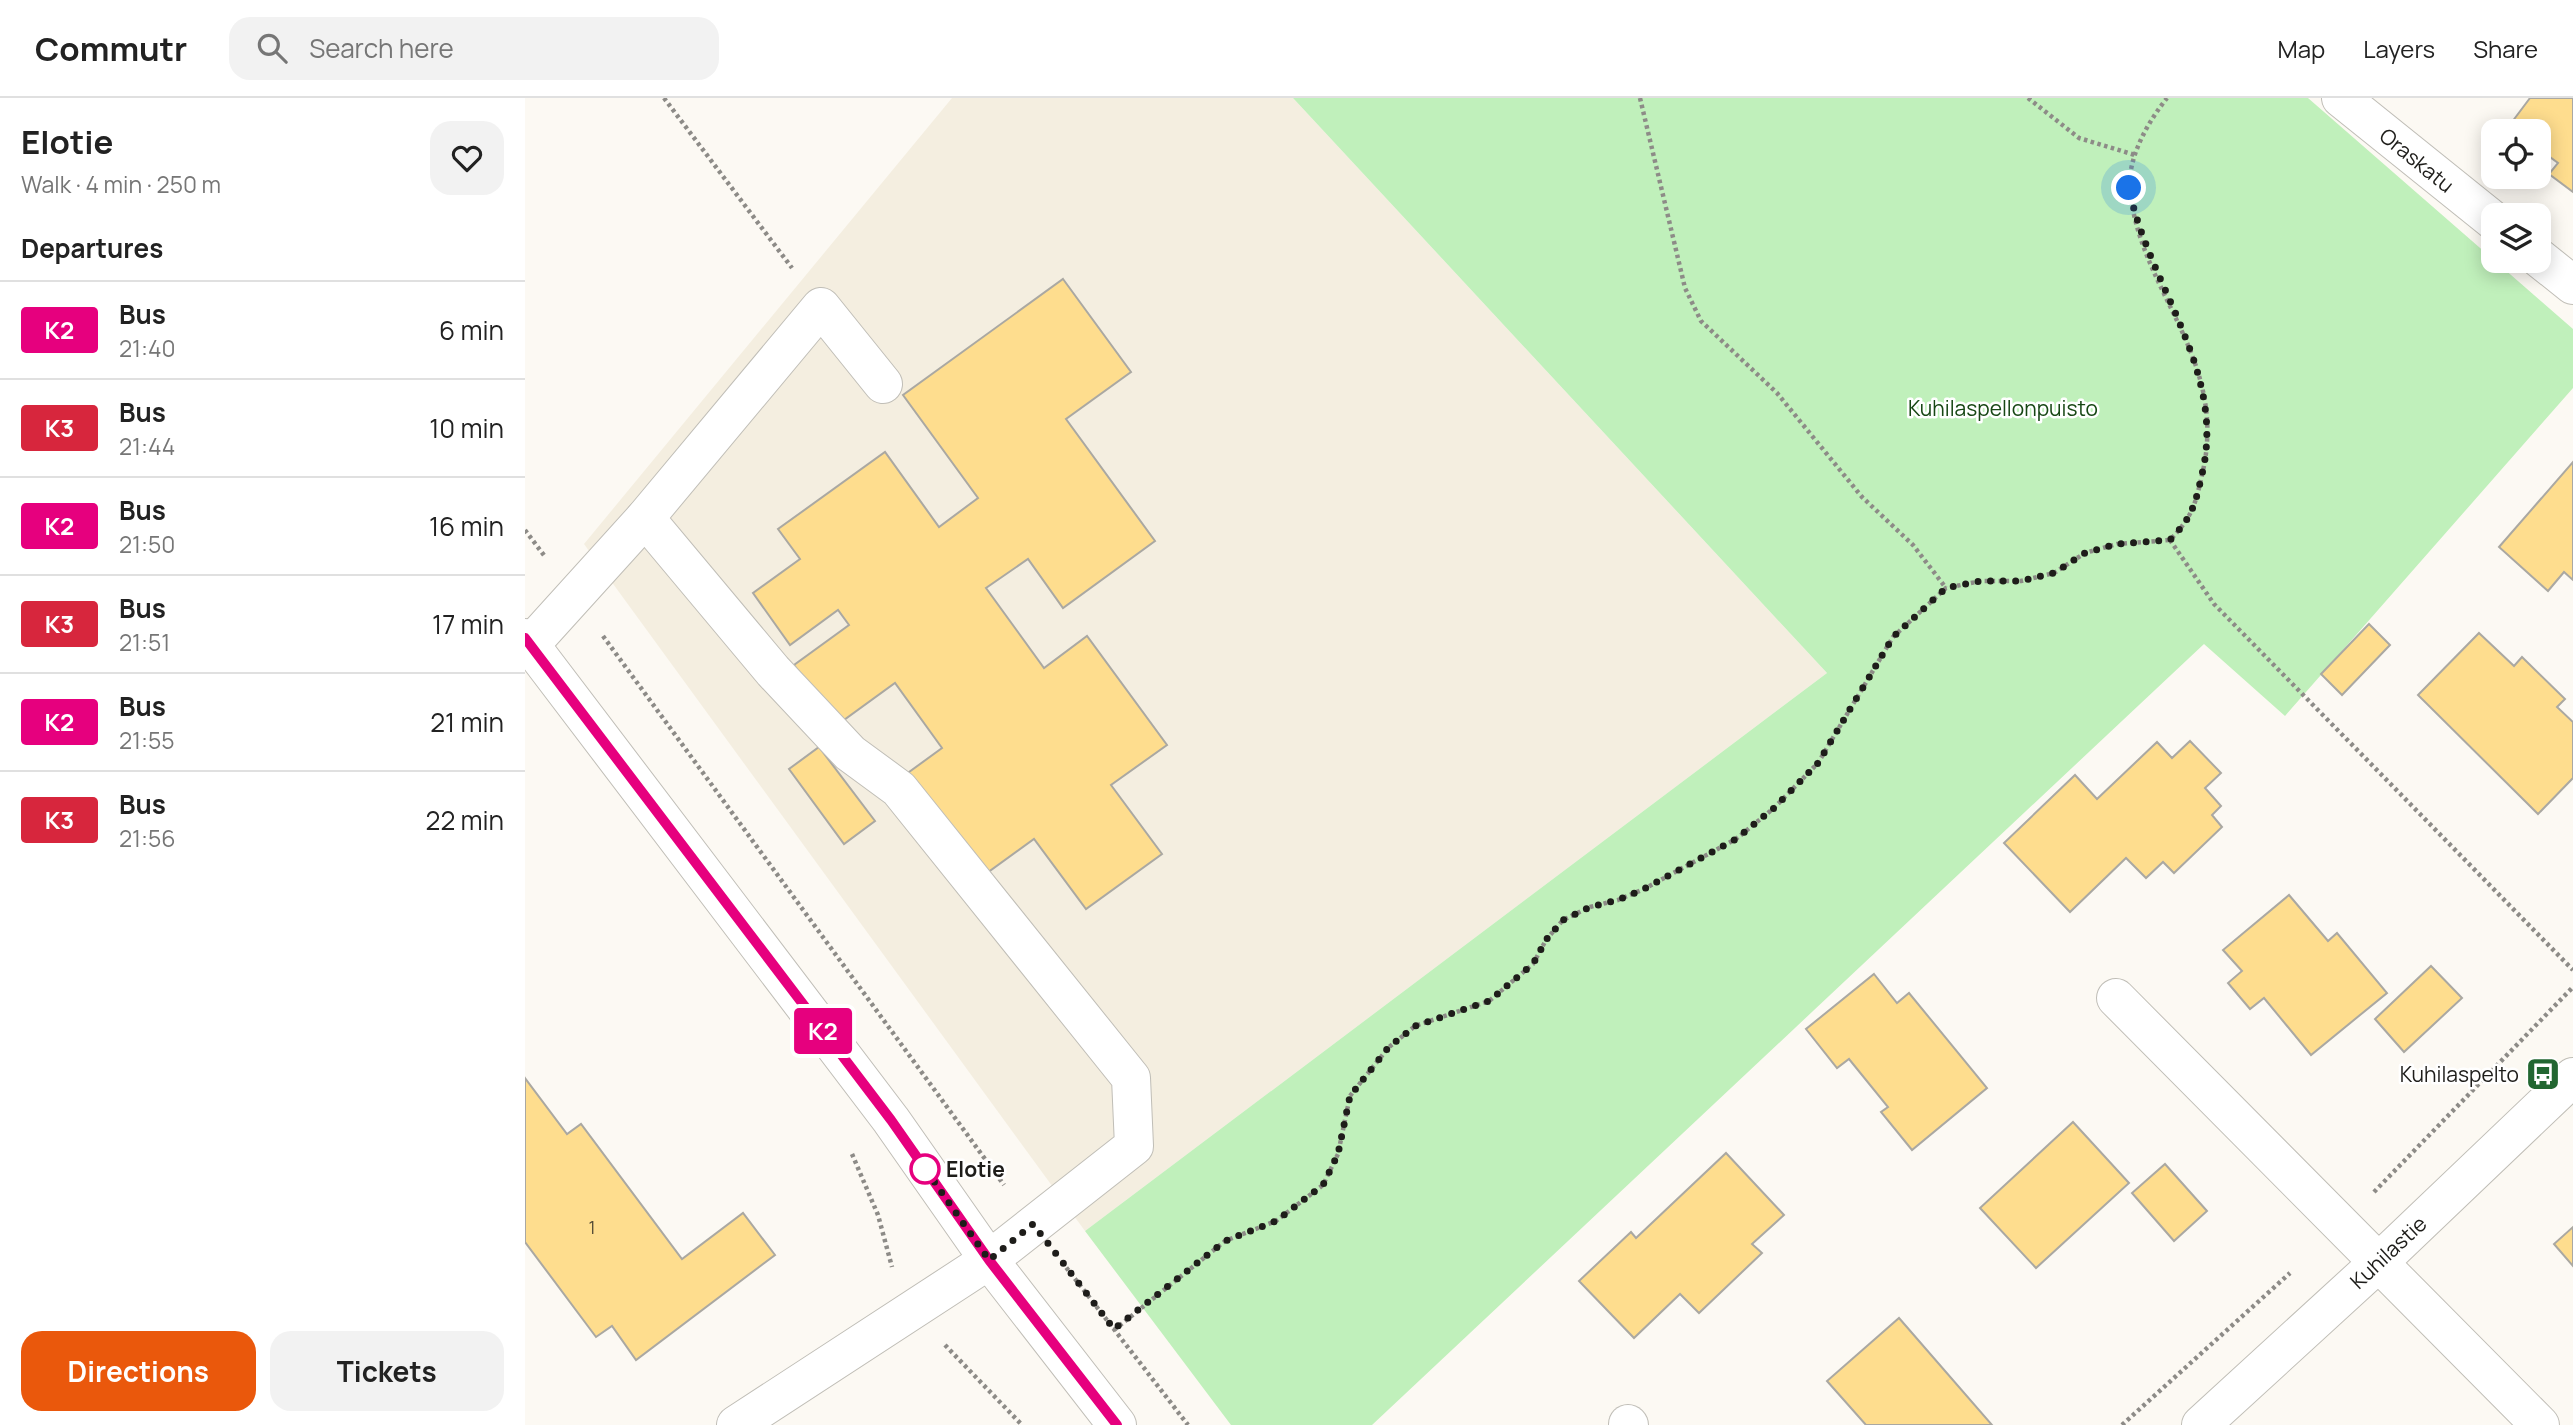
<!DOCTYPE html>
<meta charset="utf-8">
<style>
:root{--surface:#fff;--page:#f2f2f2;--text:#222;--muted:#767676;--line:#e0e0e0;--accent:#ea580c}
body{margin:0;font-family:Manrope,sans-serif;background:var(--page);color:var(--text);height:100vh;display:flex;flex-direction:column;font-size:26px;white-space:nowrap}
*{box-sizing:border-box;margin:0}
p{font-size:23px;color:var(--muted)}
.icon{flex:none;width:38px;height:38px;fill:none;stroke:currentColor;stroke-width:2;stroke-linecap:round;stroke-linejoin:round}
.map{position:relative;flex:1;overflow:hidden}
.drawer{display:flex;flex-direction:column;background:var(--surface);width:525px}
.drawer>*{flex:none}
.badge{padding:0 14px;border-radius:5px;font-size:24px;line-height:46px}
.controls{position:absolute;left:1956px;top:21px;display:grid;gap:14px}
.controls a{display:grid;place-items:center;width:70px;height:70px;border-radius:14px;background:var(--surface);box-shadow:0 4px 18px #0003;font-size:35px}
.you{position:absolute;width:35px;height:35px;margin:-18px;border:5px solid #fff;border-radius:50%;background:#1a73e8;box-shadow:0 0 0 10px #1a73e833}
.map>.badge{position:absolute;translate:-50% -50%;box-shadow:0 0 0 4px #fff}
h2{padding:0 21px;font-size:26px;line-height:63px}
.round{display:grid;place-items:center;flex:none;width:74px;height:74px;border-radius:21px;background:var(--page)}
.headline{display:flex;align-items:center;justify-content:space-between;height:119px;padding:0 21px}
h1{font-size:33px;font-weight:700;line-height:52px}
.cta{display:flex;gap:14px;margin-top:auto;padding:14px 21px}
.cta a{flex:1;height:80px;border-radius:21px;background:var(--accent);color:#fff;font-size:28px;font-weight:700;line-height:80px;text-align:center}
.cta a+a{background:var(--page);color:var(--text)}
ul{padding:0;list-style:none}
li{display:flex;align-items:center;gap:21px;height:98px;padding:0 21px;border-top:2px solid var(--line)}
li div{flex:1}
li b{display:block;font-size:26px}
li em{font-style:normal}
li .badge{min-width:77px;font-weight:700;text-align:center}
header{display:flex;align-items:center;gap:42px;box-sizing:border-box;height:98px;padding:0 35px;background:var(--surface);border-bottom:2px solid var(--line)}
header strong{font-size:33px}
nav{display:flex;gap:38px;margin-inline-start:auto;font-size:24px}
.search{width:490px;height:63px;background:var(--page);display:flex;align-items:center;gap:18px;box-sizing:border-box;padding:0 24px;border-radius:21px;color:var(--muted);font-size:26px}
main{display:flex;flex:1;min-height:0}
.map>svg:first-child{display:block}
.built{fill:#f4eee0}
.green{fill:#c0f0bb}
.building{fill:#fedd8e;stroke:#aaa8a2;stroke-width:2}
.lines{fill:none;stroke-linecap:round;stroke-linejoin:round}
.minor-casing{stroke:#c0beb7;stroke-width:40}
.path{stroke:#8d8b87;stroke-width:4.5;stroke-dasharray:3.5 3.5;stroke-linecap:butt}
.minor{stroke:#fff;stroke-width:38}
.line-casing{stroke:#fff;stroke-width:16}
.line{stroke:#e6007e;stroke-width:10}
.walk{stroke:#1e1d1a;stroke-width:7;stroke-dasharray:0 12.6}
.stop-dot{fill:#fff;stroke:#e6007e;stroke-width:3.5}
.labels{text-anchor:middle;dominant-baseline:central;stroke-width:5;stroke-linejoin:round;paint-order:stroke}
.number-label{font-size:18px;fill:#564d37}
.street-label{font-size:21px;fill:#1e1d1a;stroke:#fff}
.park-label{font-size:21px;fill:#174714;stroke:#fff}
.poi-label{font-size:21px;fill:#1e1d1a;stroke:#fff;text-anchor:end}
.stop-label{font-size:21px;font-weight:bold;fill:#1e1d1a;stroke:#fff;text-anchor:start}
</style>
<header>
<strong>Commutr</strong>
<div class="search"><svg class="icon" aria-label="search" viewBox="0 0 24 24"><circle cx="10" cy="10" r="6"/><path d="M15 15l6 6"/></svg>Search here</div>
<nav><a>Map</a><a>Layers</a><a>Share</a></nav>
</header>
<main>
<section class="drawer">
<div class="headline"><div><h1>Elotie</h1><p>Walk · 4 min · 250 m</p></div><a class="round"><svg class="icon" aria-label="heart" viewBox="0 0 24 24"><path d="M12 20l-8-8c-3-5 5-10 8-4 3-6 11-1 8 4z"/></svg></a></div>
<h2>Departures</h2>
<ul>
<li><span class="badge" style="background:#e6007e;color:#fff">K2</span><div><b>Bus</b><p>21:40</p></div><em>6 min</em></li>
<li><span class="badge" style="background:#d7263d;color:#fff">K3</span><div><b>Bus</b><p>21:44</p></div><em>10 min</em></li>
<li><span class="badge" style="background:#e6007e;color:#fff">K2</span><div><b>Bus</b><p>21:50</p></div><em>16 min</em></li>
<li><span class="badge" style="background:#d7263d;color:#fff">K3</span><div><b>Bus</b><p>21:51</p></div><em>17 min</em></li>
<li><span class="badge" style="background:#e6007e;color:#fff">K2</span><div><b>Bus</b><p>21:55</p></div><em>21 min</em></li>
<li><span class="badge" style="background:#d7263d;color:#fff">K3</span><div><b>Bus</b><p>21:56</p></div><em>22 min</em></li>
</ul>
<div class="cta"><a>Directions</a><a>Tickets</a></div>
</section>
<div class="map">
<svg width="2048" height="1327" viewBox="0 0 2048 1327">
<rect width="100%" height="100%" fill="#fcf9f3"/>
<path class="built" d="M427 0H768L1302 575 560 1133 59 446Z"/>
<path class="green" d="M768 0H1783L2048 231V290L1760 618 1679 546 847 1327H706L560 1133 1302 575Z"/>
<g class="building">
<path d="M2005 0H2048V94L2024 76 2033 65 2014 51V33H1991L1984 28Z"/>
<path d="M538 181 606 274 541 321 630 443 538 510 503 461 461 490 519 570 562 538 642 647 586 687 637 756 561 811 509 741 455 780 380 677 417 650 370 585 312 627 269 567 324 527 313 512 265 547 228 495 275 461 253 431 360 354 414 429 453 400 378 297Z"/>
<path d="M2048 364V482L2039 474 2023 493 1974 449Z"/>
<path d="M1844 526 1865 547 1817 597 1796 576Z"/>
<path d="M1954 535 1989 568 1997 559 2040 601 2032 609 2048 624V680L2013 716 1893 597Z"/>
<path d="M1665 643 1696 675 1680 690 1696 708 1687 717 1697 729 1649 775 1638 764 1621 780 1601 760 1545 814 1479 745 1550 677 1572 701 1632 644 1647 660Z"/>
<path d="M294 649 350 723 319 746 264 671Z"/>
<path d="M1764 797 1803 843 1812 835 1862 895 1786 957 1739 900 1725 911 1703 885 1717 873 1698 852Z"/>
<path d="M1906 868 1937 900 1879 954 1850 921Z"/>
<path d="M1349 876 1372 905 1384 895 1462 990 1387 1052 1356 1014 1363 1009 1324 961 1312 970 1281 931Z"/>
<path d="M0 980 42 1036 56 1026 157 1161 218 1115 250 1157 111 1262 87 1228 71 1239 0 1144Z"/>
<path d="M1548 1024 1604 1085 1511 1170 1455 1110Z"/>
<path d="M1201 1055 1259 1117 1227 1146 1237 1155 1174 1215 1155 1196 1109 1240 1054 1183 1106 1134 1111 1140Z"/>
<path d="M1640 1066 1682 1113 1649 1143 1607 1095Z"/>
<path d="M2048 1129V1168L2029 1146Z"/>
<path d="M1374 1220 1467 1327H1341L1302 1283Z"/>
</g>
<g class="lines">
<g class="minor-casing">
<g id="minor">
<path d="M1816 0 1969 123"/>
<path d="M2014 160 2048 187"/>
<path d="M120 420 248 573 325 655 374 691 606 980 609 1048 464 1162 211 1327"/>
<path d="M0 540 366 1022 464 1162 592 1327"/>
<path d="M5 547 120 420 296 209 358 286"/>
<path d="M1591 900 2015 1327"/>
<path d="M1103 1326 1104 1327"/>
<path d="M1676 1327 1853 1165 2048 979"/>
</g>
</g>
<g class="path">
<path d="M139 0 267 170"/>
<path d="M1115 0 1160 190 1176 223 1252 295 1337 399 1388 447 1421 490"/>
<path d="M1503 0 1554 40 1610 57"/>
<path d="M0 432 21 460"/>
<path d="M1645 442 1689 506 2048 872"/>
<path d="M78 538 479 1087"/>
<path d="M327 1056 353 1117 367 1169"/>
<path d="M1849 1094 2048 889"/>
<path d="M537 1164 663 1327"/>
<path d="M589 1232 700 1143 751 1123 798 1087 813 1056 825 998 863 950 890 928 964 903 1008 866 1021 842 1038 822 1065 809 1093 802 1119 791 1211 741 1249 710 1293 665 1368 539 1421 490 1456 483H1496L1529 475 1560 455 1592 446 1645 442C1667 419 1670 408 1677 377 1705 261 1615 195 1605 92 1602 60 1623 24 1642 0"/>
<path d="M420 1247 497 1327"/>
<path d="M1597 1327 1765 1175"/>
</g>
<use href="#minor" class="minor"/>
</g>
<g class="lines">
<g class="line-casing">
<path id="line" d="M0 540 366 1022 464 1162 592 1327"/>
</g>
<use href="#line" class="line"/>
<path class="walk" d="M400 1071 394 1062 464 1162 508 1126 589 1231 700 1143 751 1123 798 1087 813 1056 825 998 863 950 890 928 964 903 1008 866 1021 842 1038 822 1065 809 1093 802 1119 791 1211 741 1249 710 1293 665 1368 539 1421 490 1456 483H1496L1529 475 1560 455 1592 446 1645 442C1667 419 1670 408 1677 376 1702 273 1623 187 1604 90"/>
</g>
<defs>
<g id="bus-square" transform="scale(1.75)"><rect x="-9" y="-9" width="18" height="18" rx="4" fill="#226631" stroke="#fff"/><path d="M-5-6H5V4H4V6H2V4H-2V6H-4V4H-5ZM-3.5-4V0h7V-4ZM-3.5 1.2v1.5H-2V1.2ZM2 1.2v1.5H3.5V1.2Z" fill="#fff"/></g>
</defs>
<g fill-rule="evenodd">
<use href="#bus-square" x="2018" y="976"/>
</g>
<circle class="stop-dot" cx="400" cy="1071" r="14"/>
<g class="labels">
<g class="number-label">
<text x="67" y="1129">1</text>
</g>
<g class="street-label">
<text transform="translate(1892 62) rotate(39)">Oraskatu</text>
<text transform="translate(1863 1154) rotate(-43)">Kuhilastie</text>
</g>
<g class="park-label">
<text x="1478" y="310">Kuhilaspellonpuisto</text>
</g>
<g class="poi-label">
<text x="1994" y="976">Kuhilaspelto</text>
</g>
<g class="stop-label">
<text x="421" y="1071">Elotie</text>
</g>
</g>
</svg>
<div class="controls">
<a><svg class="icon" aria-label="locate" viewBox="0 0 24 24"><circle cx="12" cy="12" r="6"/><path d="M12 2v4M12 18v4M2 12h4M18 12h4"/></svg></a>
<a><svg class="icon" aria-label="layers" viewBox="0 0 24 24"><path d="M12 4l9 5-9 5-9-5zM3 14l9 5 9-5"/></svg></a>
</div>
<div class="you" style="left:1604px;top:90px"></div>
<b class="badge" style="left:298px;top:933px;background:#e6007e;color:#fff">K2</b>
</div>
</main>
